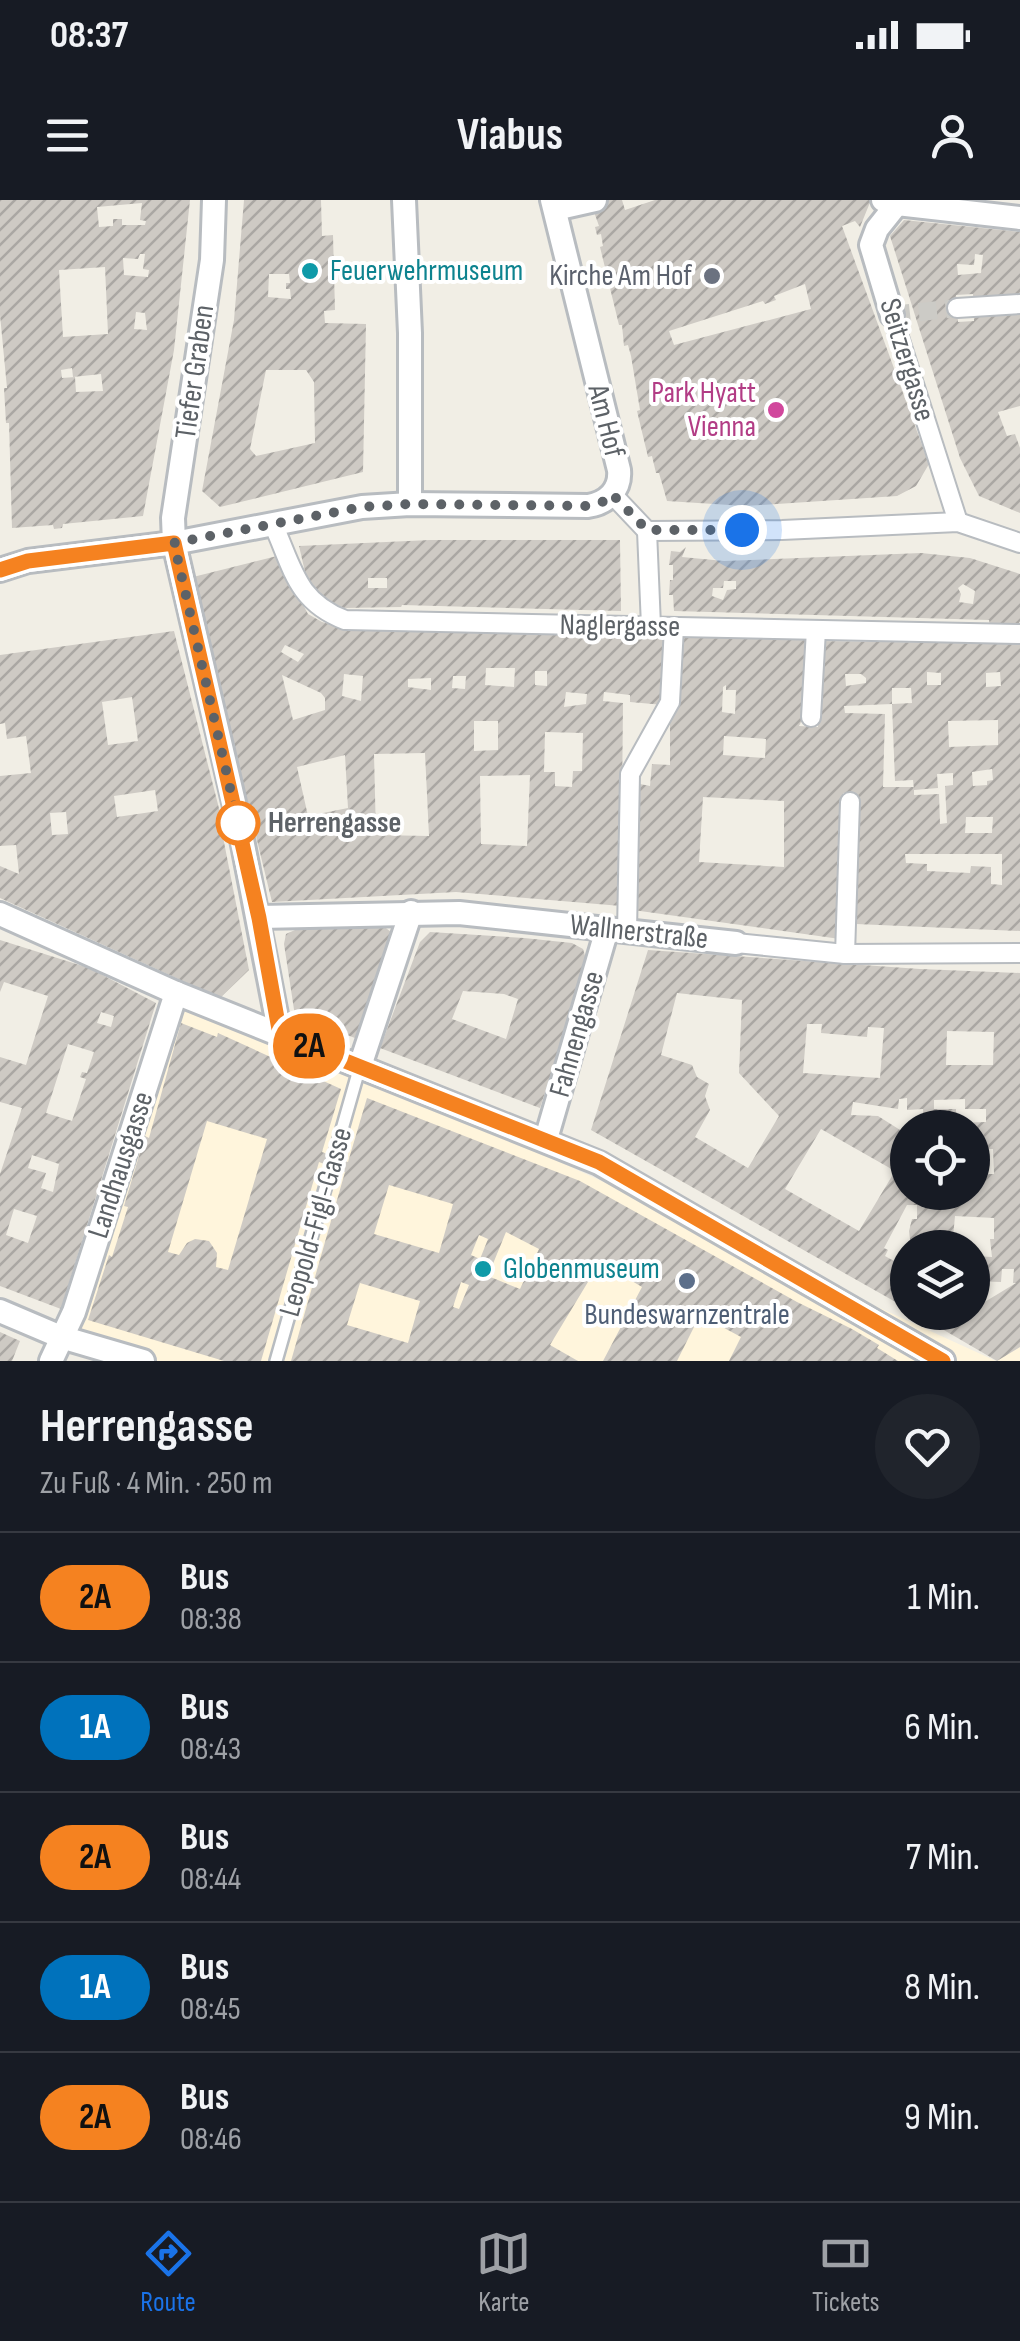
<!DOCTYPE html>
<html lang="de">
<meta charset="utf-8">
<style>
:root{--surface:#171b24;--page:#20242c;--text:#f1f3f6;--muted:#9ea1a6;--line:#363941;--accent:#1a73e8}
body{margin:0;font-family:"Sofia Sans Condensed",sans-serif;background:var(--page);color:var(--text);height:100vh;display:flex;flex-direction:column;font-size:38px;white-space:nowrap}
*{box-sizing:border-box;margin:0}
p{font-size:32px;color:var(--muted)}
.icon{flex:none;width:55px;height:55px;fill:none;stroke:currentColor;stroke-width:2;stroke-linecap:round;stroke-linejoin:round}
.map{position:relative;height:1161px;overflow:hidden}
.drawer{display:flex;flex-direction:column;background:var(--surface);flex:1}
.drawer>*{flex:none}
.badge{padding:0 20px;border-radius:32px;font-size:35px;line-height:65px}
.fabs{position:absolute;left:890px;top:910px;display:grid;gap:20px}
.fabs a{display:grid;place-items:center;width:100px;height:100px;border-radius:50%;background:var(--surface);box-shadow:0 2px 8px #0004;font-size:50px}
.you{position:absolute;width:50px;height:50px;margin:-25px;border:8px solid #fff;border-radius:50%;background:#1a73e8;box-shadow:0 0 0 15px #1a73e833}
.map>.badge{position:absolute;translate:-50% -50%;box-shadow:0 0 0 5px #fff}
.round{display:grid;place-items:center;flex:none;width:105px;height:105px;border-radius:52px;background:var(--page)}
.summary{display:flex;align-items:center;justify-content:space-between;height:170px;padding:0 40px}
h1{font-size:48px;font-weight:700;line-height:75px}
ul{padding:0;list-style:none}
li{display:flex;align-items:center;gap:30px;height:130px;padding:0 40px;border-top:2px solid var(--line)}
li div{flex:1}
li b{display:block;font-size:38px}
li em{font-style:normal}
li .badge{min-width:110px;font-weight:700;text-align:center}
.status{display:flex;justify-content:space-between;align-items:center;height:70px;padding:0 50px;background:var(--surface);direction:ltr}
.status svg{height:28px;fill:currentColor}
header{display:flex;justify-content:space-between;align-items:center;height:130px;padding:0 40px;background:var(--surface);font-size:45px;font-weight:700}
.menu{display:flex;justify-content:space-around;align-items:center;height:140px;border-top:2px solid var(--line);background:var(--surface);font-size:28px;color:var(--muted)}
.menu a{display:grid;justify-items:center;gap:5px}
.menu .selected{color:var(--accent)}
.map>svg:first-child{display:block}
.commercial{fill:#fff5dc}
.building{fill:url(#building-hatch);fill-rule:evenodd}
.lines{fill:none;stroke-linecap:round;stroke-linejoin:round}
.pedestrian-tunnel{stroke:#cccbc6;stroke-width:18;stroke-dasharray:18 9;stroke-linecap:butt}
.service-casing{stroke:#b8bcc0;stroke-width:16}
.pedestrian-casing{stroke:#b8bcc0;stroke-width:22}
.minor-casing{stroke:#b8bcc0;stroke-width:28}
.service{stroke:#fff;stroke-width:11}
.pedestrian{stroke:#fff;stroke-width:18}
.minor{stroke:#fff;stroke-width:22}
.line-casing{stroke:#fff;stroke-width:22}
.line{stroke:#f58220;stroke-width:15}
.walk{stroke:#5d6267;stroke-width:10;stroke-dasharray:0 18}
.culture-dot{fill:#0f9aa8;stroke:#fff;stroke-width:4}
.worship-dot{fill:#6b7280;stroke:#fff;stroke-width:4}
.hotel-dot{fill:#d1479c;stroke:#fff;stroke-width:4}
.stop-dot{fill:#fff;stroke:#f58220;stroke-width:5}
.service-dot{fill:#5c6f8a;stroke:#fff;stroke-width:4}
.labels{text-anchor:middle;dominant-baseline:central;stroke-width:8;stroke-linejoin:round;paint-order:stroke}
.culture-label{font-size:30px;fill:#0d838f;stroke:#fff;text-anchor:start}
.worship-label{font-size:30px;fill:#5b616d;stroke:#fff;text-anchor:end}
.street-label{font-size:30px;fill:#5d6267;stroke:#fff}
.hotel-label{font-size:30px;fill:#b23c85;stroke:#fff;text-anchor:end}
.stop-label{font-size:30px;font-weight:bold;fill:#5d6267;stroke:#fff;text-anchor:start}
.service-label{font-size:30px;fill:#4e5e75;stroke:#fff}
</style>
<div class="status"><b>08:37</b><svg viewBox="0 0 49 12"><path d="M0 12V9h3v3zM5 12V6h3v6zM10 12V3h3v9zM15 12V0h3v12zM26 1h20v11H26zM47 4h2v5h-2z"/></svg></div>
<header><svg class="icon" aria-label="menu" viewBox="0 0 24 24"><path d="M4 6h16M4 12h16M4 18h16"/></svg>Viabus<svg class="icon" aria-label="person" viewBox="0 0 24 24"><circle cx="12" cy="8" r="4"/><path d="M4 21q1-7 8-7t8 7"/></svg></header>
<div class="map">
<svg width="1020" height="1161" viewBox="0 0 1020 1161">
<defs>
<pattern id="building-hatch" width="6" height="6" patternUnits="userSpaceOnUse" patternTransform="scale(2.5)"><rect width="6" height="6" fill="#cecac4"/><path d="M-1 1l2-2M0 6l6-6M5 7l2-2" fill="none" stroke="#aaa7a3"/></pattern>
</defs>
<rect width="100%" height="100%" fill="#f1eee5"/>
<path class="commercial" d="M177 808 516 942 996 1161 1020 1147V1161H137L75 1136Z"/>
<g class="building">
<path d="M0 0H190L174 150 143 316 63 324 62 328 54 329 53 325 12 328 9 223H6L4 188H7L0 115ZM142 3 140 20 146 21 145 25H122V19H113V26L99 27 97 7ZM140 54H145L143 69 149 70 148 77 124 75 123 58 138 59ZM105 67 108 134 63 137 59 70ZM136 112 145 113 147 130 134 129ZM72 168 73 177 101 174 103 191 76 192 75 177 62 178 61 170Z"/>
<path d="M244 0H321L322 36 333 35 335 110 324 111 325 123 366 124 363 272 220 307 202 291 234 120ZM269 74H289L290 83H286V89H290L291 99 268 97ZM266 170H306L314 182 315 243 256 256 250 249Z"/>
<path d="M597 0H622L625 10 655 0H871L860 27 855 21 842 26 929 264 916 286 897 296 745 306 667 301 659 273H656L652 256 648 257 637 211 640 210 631 156 628 145 624 146 622 125H619L600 47 603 46 601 34 597 35 595 27 599 26 593 9ZM805 84 811 109 674 145 669 131 763 101 765 104 776 100 774 96Z"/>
<path d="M904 20 1020 32V206L998 212 1007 236 1015 234 1020 248V313L979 296 960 258 890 36ZM975 54 983 55 981 73 958 75 957 64 974 65ZM973 94 974 121 958 122 956 95Z"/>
<path d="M430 340H620L621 411 402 405 401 407 344 408 323 398 313 388 306 376 299 346ZM368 378H387V388H368Z"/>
<path d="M686 347 682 357 724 361 921 353 970 358 1020 374V421L1018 426 990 425 989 420 674 411 673 395H669L670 380H673V365H669L671 351 680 352ZM724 381H736V389L727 390 723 400 712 396 713 388H723ZM963 384 975 391 973 404 959 402 961 394 958 388Z"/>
<path d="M277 356 308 414 322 422 348 429H528L668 438 664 505 630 502V495L604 492 603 501 623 503 621 706 456 692 272 702 193 377ZM285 445 304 454 298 462 281 452ZM486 468H515L514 487 485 485ZM535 471H547V486L535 485ZM344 474 363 476 361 501 342 496ZM282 475 321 493 325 498V510L293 520ZM453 476H466L465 489 452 488ZM431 478V490L408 487V479ZM566 492 587 494 586 504 564 507ZM474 521H498V550L474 551ZM545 532 583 533 582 571H573L572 587 555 586V572H544ZM425 553 429 636 376 635 374 554ZM345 555 348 608 308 616 297 567ZM530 575 527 646 481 644 480 576Z"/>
<path d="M174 431 225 632 223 637 249 770 220 798 0 698V666L19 674 16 645 0 646V576L31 573 26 536 7 539 5 523 0 524V455ZM132 497 138 541 108 545 102 502ZM155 590 158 611 117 617 114 596ZM66 612 68 634 52 635 50 613Z"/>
<path d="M678 438H813L805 514 799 526 818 527 820 441 1020 444V731L856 724V593H843L840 739 633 710 640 584 650 586 652 564 670 565V510ZM927 472 941 473V485H927ZM1000 472 1001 486 986 487V473ZM845 474H861L866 478V483L846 486ZM726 485V490H736L735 514 722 512 723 487ZM892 488H911L912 503 892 504 895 581 913 580 914 590 938 588 937 574 953 573V585L945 586 947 623 940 624 939 594 914 595V587H883L885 514 845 513 844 506 892 504ZM998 520V545L949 547 948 521ZM724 536 766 539 765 558 723 555ZM992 569 993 580 987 581V585L973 586 972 572ZM703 597 784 601V667L699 662ZM966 617H993L992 633H965ZM905 654H1002V685L991 684V667L971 666 970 673 927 671V664L906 663Z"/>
<path d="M382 725 391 732V739L355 838 295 816 284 744 286 734 295 730Z"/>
<path d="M430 732 524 738 572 743 583 749 586 759 579 787 540 908 380 848 420 742ZM463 791 504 794 518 799 506 839 452 819Z"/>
<path d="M0 740 89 768 156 803 61 1109 0 1086V974L22 908 0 902V857L26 865 48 796 4 782 0 792ZM101 812 114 816 111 827 97 823ZM68 844 94 852 87 873 82 872 80 877 86 879 72 921 46 913ZM32 955 59 964 53 992 41 988 46 973 28 968ZM14 1009 37 1016 28 1043 6 1035Z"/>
<path d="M648 750 920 769 1020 773V1147L997 1161 913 1112H972V1103L978 1106 1016 1083H1013L1014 1069H1002L1001 1082 972 1081V1056L992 1057 990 1039H994V1018L955 1016 952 1048H911L909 1031 912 1019H917V1005H907L884 1048 888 1050 885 1056 903 1066 899 1073 904 1077 908 1072V1109L591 930ZM677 793 742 800 739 873 779 916 748 968 695 937 710 910 705 896 709 884 697 877 692 865 661 855ZM807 824H822L821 833 867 837 868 827 884 828 880 878 803 873ZM947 831 994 832 993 865H946ZM907 898V910L923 909 924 928H972V949H993L994 974H972V992H940L939 1004 926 1003V992H908V935L878 916 851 915 853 902 898 909 899 899ZM965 899V909H986V922L956 923V909H934V900ZM821 929 895 971 859 1031 785 989Z"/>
<path d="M181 823 217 837 218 833 341 889 322 952 348 962 367 898 580 981 797 1102 852 1129 879 1145 877 1148 898 1161H729L741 1137 700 1115 677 1161H603L642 1087 600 1062 550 1145 578 1161H291L345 972 319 962 261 1161H224L88 1120 109 1055 112 1057 128 1007 124 1006 145 936 149 938ZM207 921 267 939 228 1070 216 1067 217 1053 209 1041 195 1039 187 1043 179 1055 168 1052ZM389 985 453 1004 439 1053 374 1034ZM506 1032 539 1049 520 1089 488 1076ZM479 1035 488 1039 480 1059 471 1055ZM461 1082 469 1085 459 1109 453 1107ZM360 1083 420 1101 408 1143 347 1125Z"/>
<path d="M0 1132 20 1141 12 1161H0Z"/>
</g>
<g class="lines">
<path class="pedestrian-tunnel" d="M892 115 957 108"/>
<g class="service-casing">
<path id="service" d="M276 1161 360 866"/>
</g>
<g class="pedestrian-casing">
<g id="pedestrian">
<path d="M957 108 1020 104"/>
<path d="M892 115 958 322"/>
<path d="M612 294 647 331 782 330 958 322 1020 343"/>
<path d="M273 324C293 368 296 401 345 420L1020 434"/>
<path d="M647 331 651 426"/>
<path d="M811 517 816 430"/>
<path d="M627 732 630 574 670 502 674 427"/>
<path d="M736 743 845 754 1020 753"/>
<path d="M845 754 850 602"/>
</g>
</g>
<g class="minor-casing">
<g id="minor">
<path d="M214 0 212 60 173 318 174 343 239 624 280 835"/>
<path d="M404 0 410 133V304"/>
<path d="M883 0 897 4 1020 18"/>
<path d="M555 9 595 0"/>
<path d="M892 115 871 45 877 29 897 4"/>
<path d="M0 370 28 361 174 343 362 307 410 304 588 306C607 303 621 290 619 270L552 0"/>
<path d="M0 714 176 793 599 963 943 1161"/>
<path d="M259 717 459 713 736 743"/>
<path d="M360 866 411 712"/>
<path d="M546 939 607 729"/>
<path d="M0 1111 61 1137 143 1161"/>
<path d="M51 1161 74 1112 176 793"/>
</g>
</g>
<use href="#service" class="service"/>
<use href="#pedestrian" class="pedestrian"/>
<use href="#minor" class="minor"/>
</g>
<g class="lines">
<g class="line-casing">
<path id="line" d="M0 370 28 361 174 343 259 718 280 835 599 962 943 1161"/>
</g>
<use href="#line" class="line"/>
<path class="walk" d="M238 623 174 343 362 307 410 304 588 306 605 301 612 294 647 330H742"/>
</g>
<g class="culture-dot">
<circle cx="310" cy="71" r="10"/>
<circle cx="483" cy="1069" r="10"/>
</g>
<circle class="worship-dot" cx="712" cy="76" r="10"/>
<circle class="hotel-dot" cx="776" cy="210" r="10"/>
<circle class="stop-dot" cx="238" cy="623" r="20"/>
<circle class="service-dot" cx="687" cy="1081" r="10"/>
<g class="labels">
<g class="culture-label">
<text x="330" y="71">Feuerwehrmuseum</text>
<text x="503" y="1069">Globenmuseum</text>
</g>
<g class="worship-label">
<text x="692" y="76">Kirche Am Hof</text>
</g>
<g class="street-label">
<text transform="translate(907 160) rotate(73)">Seitzergasse</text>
<text transform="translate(195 172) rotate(-82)">Tiefer Graben</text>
<text transform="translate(606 221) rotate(76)">Am Hof</text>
<text transform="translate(620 426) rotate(1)">Naglergasse</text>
<text transform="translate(639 732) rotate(6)">Wallnerstraße</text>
<text transform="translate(577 834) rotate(-74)">Fahnengasse</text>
<text transform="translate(121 965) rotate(-72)">Landhausgasse</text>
<text transform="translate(316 1022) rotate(-74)">Leopold-Figl-Gasse</text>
</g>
<g class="hotel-label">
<text x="756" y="193">Park Hyatt<tspan x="756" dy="34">Vienna</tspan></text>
</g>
<g class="stop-label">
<text x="268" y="623">Herrengasse</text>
</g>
<g class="service-label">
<text x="687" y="1115">Bundeswarnzentrale</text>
</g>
</g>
</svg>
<div class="fabs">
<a><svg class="icon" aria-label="locate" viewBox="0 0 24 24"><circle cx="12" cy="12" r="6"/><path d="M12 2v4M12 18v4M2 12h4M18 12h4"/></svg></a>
<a><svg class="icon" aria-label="layers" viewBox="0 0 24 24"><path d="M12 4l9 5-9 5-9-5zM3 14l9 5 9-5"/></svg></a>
</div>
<div class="you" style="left:742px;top:330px"></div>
<b class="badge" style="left:309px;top:846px;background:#f58220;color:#111">2A</b>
</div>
<section class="drawer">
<div class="summary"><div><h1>Herrengasse</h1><p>Zu Fuß · 4 Min. · 250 m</p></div><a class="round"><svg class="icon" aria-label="heart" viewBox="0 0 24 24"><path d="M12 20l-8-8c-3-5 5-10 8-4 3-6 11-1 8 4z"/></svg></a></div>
<ul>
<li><span class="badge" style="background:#f58220;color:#111">2A</span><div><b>Bus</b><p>08:38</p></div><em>1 Min.</em></li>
<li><span class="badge" style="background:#0072bc;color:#fff">1A</span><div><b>Bus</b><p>08:43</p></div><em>6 Min.</em></li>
<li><span class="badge" style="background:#f58220;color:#111">2A</span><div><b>Bus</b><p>08:44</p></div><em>7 Min.</em></li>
<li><span class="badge" style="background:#0072bc;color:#fff">1A</span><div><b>Bus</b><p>08:45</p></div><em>8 Min.</em></li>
<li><span class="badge" style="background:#f58220;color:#111">2A</span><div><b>Bus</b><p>08:46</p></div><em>9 Min.</em></li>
</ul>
</section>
<nav class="menu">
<a class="selected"><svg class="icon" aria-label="directions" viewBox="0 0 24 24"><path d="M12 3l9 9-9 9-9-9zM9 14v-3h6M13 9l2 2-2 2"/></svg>Route</a>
<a><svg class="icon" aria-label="map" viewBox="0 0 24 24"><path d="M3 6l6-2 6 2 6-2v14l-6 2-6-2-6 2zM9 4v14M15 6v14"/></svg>Karte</a>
<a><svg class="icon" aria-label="tickets" viewBox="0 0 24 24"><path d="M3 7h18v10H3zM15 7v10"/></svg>Tickets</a>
</nav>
